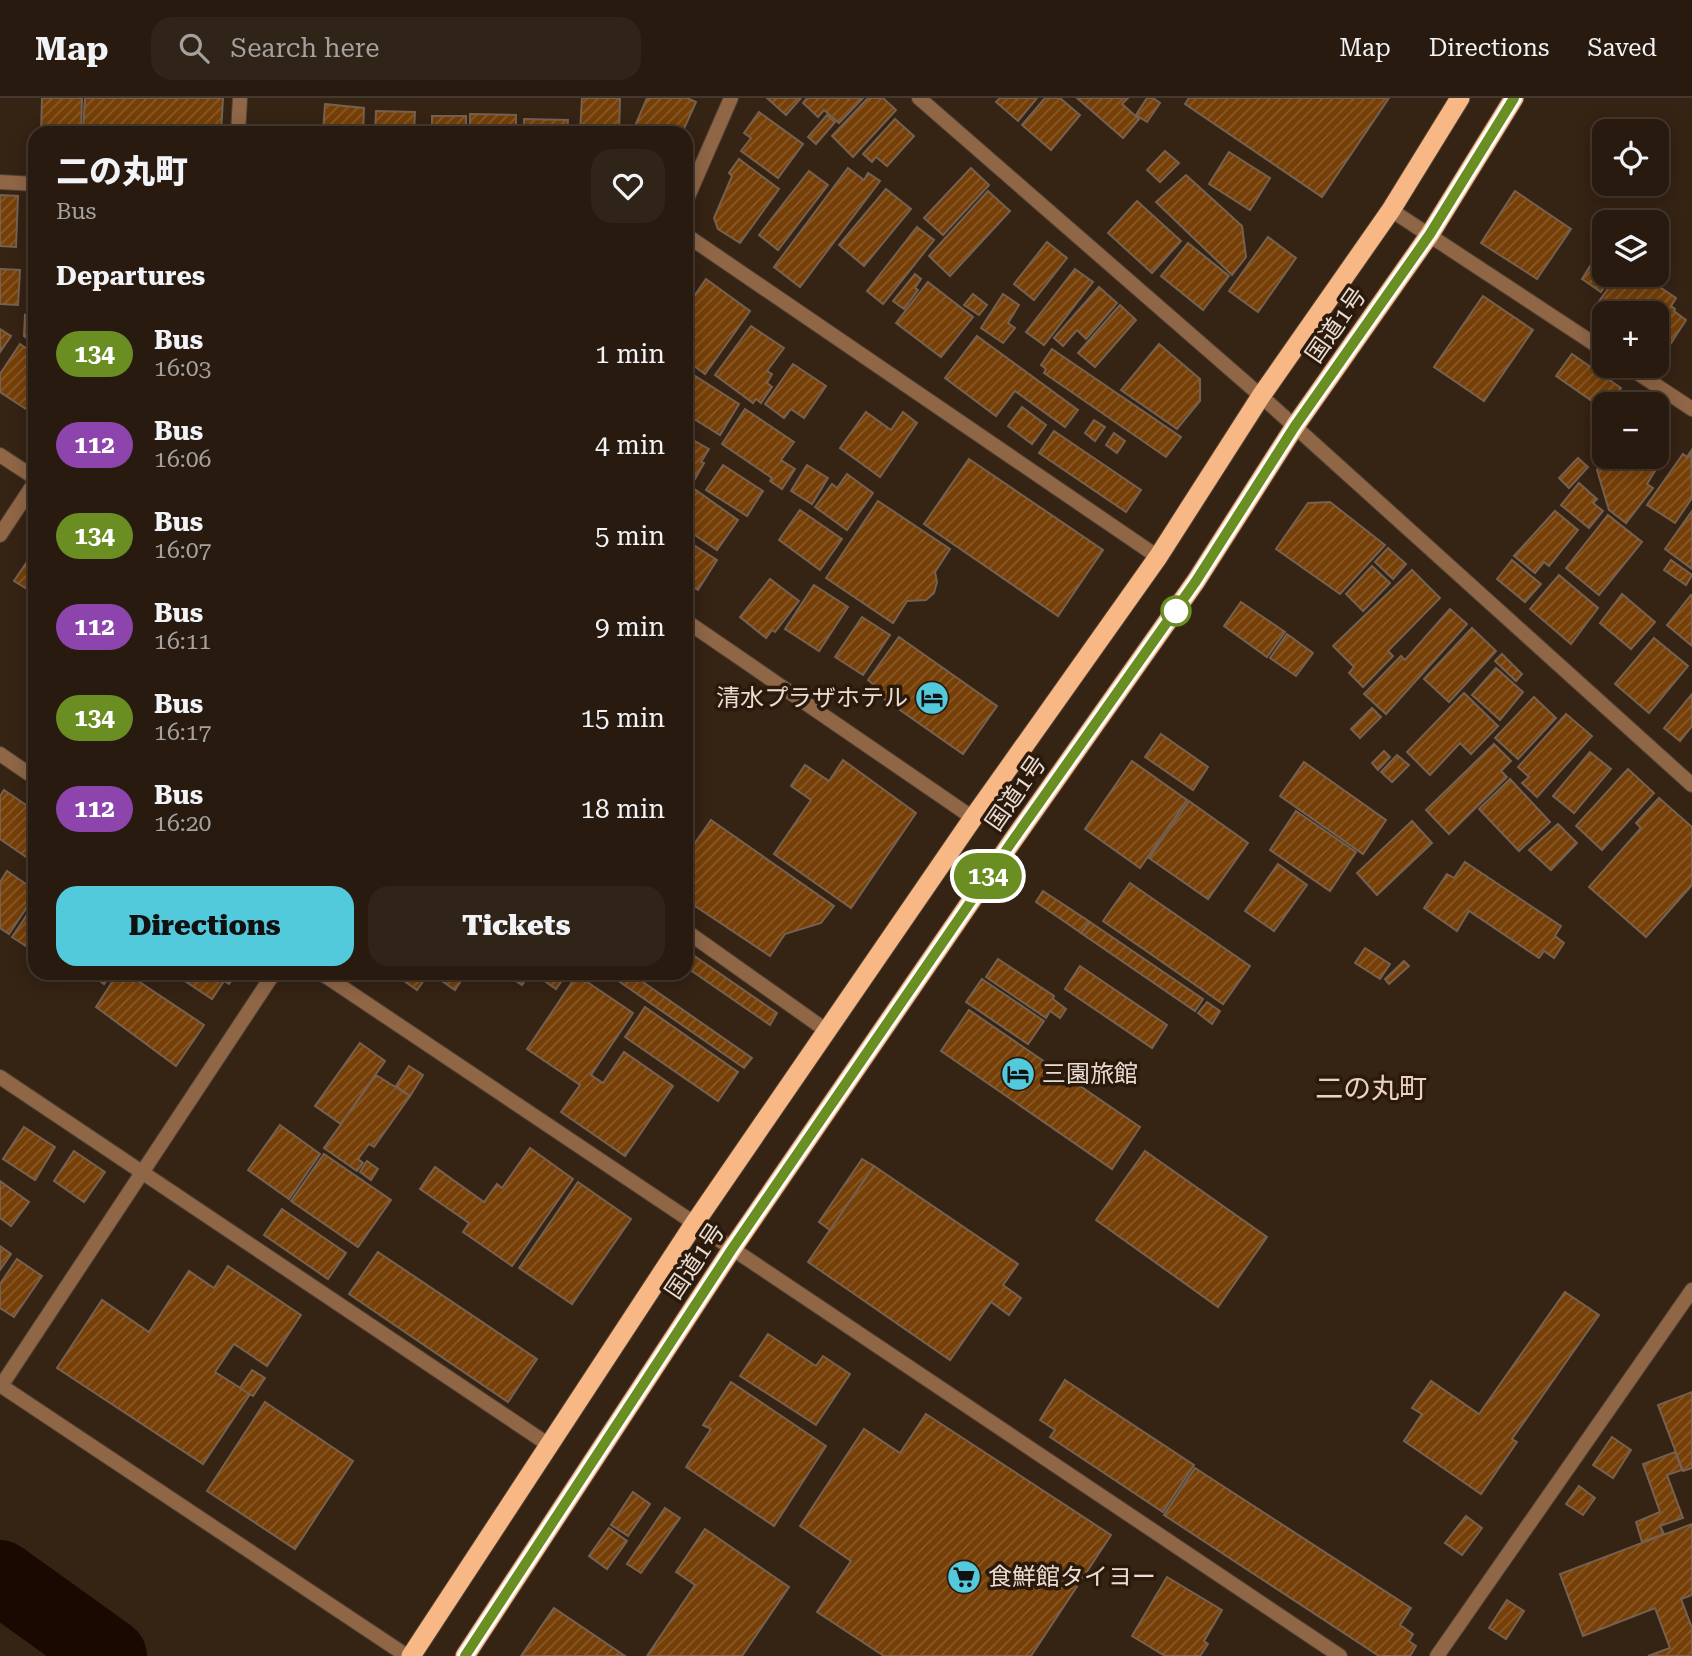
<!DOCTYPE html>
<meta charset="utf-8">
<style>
:root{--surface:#281a0f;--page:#302318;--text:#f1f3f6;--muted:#a5a19e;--line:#44382f;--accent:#53cadc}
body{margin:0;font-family:"Roboto Serif","Noto Sans JP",serif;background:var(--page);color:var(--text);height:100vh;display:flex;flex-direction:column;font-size:26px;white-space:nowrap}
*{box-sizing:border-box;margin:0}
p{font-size:23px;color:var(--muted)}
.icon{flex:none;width:38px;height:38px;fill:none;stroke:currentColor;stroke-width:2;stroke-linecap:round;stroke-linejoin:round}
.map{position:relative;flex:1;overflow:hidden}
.panel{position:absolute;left:28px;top:28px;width:665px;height:854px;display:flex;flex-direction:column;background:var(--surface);border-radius:21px;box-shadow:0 4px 18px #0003,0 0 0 2px var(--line)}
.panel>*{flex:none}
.badge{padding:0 14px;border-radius:23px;font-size:24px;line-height:46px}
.buttons{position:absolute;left:1592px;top:21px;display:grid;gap:14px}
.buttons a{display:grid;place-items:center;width:77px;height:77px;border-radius:14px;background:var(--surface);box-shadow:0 4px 18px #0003,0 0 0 2px var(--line);font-size:35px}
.map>.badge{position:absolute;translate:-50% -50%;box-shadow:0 0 0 4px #fff}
h2{padding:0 28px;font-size:26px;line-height:63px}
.round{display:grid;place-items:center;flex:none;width:74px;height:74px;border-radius:21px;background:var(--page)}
.head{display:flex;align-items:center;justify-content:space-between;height:119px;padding:0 28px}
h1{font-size:33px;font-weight:800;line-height:52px}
.primary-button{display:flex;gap:14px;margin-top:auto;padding:14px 28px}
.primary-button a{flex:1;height:80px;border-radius:21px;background:var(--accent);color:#111;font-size:28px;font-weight:800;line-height:80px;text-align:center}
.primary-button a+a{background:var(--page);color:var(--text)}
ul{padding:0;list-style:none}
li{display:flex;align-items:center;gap:21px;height:91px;padding:0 28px}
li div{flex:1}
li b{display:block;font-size:26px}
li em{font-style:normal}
li .badge{min-width:77px;font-weight:700;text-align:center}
header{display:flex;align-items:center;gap:42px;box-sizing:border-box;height:98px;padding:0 35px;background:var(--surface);border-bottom:2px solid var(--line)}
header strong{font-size:33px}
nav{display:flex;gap:38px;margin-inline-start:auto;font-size:24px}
.search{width:490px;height:63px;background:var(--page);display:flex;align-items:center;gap:18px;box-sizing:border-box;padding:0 24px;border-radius:21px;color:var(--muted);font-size:26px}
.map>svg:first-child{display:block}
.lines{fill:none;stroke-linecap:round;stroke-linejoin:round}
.river{stroke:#1a0900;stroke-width:74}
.building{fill:url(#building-hatch);stroke:#766150;stroke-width:2}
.minor-casing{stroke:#524133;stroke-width:16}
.tertiary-casing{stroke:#524133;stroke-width:16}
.trunk-casing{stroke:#524133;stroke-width:21}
.minor{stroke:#8f6646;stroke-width:14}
.tertiary{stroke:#8f6646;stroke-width:14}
.trunk{stroke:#f8b885;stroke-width:19}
.line-casing{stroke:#fff;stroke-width:16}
.line{stroke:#6b8e23;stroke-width:10}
.stop-dot{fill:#fff;stroke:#6b8e23;stroke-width:3.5}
.labels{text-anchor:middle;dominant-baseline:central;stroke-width:7;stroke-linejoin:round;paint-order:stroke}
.street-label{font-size:24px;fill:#e8dcd3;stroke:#2b190b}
.poi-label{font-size:24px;fill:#e8dcd3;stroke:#2b190b;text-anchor:start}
.quarter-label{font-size:28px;fill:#ecd3c0;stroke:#2b190b}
</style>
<header>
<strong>Map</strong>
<div class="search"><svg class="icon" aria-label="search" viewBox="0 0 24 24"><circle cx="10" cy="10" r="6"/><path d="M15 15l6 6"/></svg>Search here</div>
<nav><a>Map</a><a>Directions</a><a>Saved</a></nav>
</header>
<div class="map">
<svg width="1692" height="1558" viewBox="0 0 1692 1558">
<defs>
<pattern id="building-hatch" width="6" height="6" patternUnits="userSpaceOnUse" patternTransform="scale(1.75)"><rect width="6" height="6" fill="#753f07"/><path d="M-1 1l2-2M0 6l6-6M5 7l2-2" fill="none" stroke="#895a2a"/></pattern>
</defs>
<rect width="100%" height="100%" fill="#352314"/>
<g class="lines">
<path class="river" d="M0 1479 110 1558"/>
</g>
<g class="building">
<path d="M42 0H82L81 35H41Z"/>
<path d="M85 0H223L221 35H83Z"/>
<path d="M582 0H620L619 35 580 34Z"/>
<path d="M647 0H687L696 4 682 35H651L635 28Z"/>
<path d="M767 0H801L786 17Z"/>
<path d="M807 0H863L839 25 824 12 818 19 803 5Z"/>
<path d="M868 0H883L896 12 853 59 832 38Z"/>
<path d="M1000 0H1037L1018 23 996 4Z"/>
<path d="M1045 0H1060L1080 17 1051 52 1022 27Z"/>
<path d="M1077 0H1128L1122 6 1139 21 1123 40Z"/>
<path d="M1147 0H1153L1160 5 1147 24 1136 17Z"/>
<path d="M1189 0H1389L1322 99 1185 6Z"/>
<path d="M325 6 364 10 363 35H323Z"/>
<path d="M376 13 415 14 414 35H375Z"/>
<path d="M759 14 803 46 778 80 741 53 751 40 744 35Z"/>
<path d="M470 16 516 17V35H470Z"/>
<path d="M827 17 835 24 816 46 808 39Z"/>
<rect x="432" y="18" width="34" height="17"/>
<path d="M524 21 568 22 567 35H524Z"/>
<path d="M895 21 914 38 887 68 876 59 872 64 863 56Z"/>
<path d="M274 27 311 28V35H274Z"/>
<path d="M1165 53 1179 65 1160 84 1147 72Z"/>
<path d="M1229 54 1270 80 1250 112 1209 86Z"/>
<path d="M739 61 779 91 740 145 718 131 714 120 732 78 729 75Z"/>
<path d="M848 70 864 82 868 75 880 83 800 189 774 169Z"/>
<path d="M971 70 989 87 943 137 924 120Z"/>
<path d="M809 73 828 87 778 152 759 137Z"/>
<path d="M1186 77 1242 128 1246 159 1232 177 1156 104Z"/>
<path d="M886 91 911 111 864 168 839 147Z"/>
<path d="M988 93 1010 113 950 178 929 158Z"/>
<path d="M1515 93 1571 131 1537 181 1481 145Z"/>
<path d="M0 97 18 98 16 149 0 148Z"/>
<path d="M1137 103 1181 143 1152 175 1108 135Z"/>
<path d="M32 122H35V197L28 196Z"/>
<path d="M917 129 934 142 883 206 867 193Z"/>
<path d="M1268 139 1296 160 1258 214 1229 193Z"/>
<path d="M1047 144 1067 160 1034 202 1014 186Z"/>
<path d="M1188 145 1229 178 1203 212 1161 178Z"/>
<path d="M1599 154 1605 157V177H1628L1623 185 1612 177 1601 194 1582 181Z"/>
<path d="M0 171 20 172 18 207 0 206Z"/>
<path d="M1075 171 1093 184 1044 247 1026 234Z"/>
<path d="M915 176 921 181 915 190 918 192 904 211 893 203Z"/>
<path d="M1630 177H1642L1676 200 1671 208 1675 211 1674 213 1686 222 1664 256 1657 252V215L1605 216 1595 209 1612 185 1621 190Z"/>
<path d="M706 181 750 213 705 276 686 262V253L693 243 686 237V210Z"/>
<path d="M928 184 973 219 941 259 896 225Z"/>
<path d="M1099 189 1117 205 1086 241 1077 232 1063 248 1054 240Z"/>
<path d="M973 196 987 207 979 217 964 207Z"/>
<path d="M1003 196 1019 207 1008 225 1015 230 1003 245 981 230Z"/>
<path d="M1483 198 1533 232 1484 303 1434 269Z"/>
<path d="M1120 207 1136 222 1095 269 1078 255Z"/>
<path d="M25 217 35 225V231L28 241 24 238Z"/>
<path d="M751 228 784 250 767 273 772 276 767 285 772 289 761 305 756 301 753 305 715 277Z"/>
<path d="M0 231 11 238 0 254Z"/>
<path d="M977 238 1078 312 1065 329 1015 293 996 318 945 280Z"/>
<path d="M20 246 35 256V317L0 294V276Z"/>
<path d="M1159 246 1200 281V303L1177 331 1121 292Z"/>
<path d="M1052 251 1181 339 1166 359 1044 275 1046 271 1041 267Z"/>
<path d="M1572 256 1621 290 1610 306H1605V312L1556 278Z"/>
<path d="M793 266 826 288 804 320 791 311 784 320 765 306Z"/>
<path d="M686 272 739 306 720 337 686 316Z"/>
<path d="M1022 309 1046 327 1032 346 1008 328Z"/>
<path d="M745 311 794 344 781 362 795 371 782 391 770 383 772 380 722 346Z"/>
<path d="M866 314 891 332 903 314 917 325 880 379 840 350Z"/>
<path d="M1094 322 1105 329 1095 343 1085 335Z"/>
<path d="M1054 333 1141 392 1126 414 1039 355Z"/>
<path d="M1114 335 1125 343 1117 355 1106 347Z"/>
<path d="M686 338 709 351 701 364 704 365 691 388 686 385Z"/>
<path d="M1691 353 1692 400 1675 425 1647 407 1683 356 1687 359Z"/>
<path d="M1605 359H1653L1660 365 1647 386 1653 390 1626 425 1609 412 1597 372Z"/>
<path d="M1578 360 1588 369 1569 390 1559 380Z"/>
<path d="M969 361 1103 452 1058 518 924 426Z"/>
<path d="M723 367 763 393 747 418 706 392Z"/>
<path d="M807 367 828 380 812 406 791 393Z"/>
<path d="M847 376 873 395 847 432 815 409 832 386 837 390Z"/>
<path d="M1579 385 1597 401 1593 405 1603 413 1589 430 1561 407Z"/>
<path d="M693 390 738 422 717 452 686 431V401Z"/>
<path d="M878 403 950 451 935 474 937 484 934 495 926 502 907 503 893 525 826 480Z"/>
<path d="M1330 404 1385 447 1340 496 1276 451 1308 405Z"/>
<path d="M800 412 842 441 820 472 779 442Z"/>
<path d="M1555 413 1578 432 1549 468 1544 464 1535 475 1514 458Z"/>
<path d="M1692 413V471L1665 451Z"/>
<path d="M1608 417 1642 444 1599 497 1566 470Z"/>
<path d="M686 442 717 462 698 492 686 485Z"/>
<path d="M1388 450 1406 466 1393 481 1375 464Z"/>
<path d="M35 452V496L14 483Z"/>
<path d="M1512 462 1541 486 1525 504 1497 481Z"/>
<path d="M1671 462 1692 477 1686 487 1664 472Z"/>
<path d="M1372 468 1390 485 1363 513 1346 496Z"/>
<path d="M1412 472 1440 500 1388 553 1393 558 1363 589 1349 575 1354 569 1333 548Z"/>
<path d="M1559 477 1598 510 1571 546 1530 511Z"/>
<path d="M770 481 799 503 775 534 772 532 766 540 740 519Z"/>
<path d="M814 487 848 509 819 553 785 531Z"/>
<path d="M1622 496 1655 524 1631 551 1600 525Z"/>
<path d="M1691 497H1692V548L1667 527Z"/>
<path d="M1241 504 1285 534 1267 559 1224 528Z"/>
<path d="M1450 511 1467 526 1386 616 1364 596 1401 558 1405 562Z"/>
<path d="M862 519 890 537 863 577 835 559Z"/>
<path d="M1472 530 1496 553 1449 604 1424 581Z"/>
<path d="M1287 536 1313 555 1296 578 1270 560Z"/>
<path d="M899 539 997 608 963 656 870 591 873 586 868 582Z"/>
<path d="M1654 540 1688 568 1649 615 1615 586Z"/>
<path d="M1502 556 1522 576 1516 583 1495 563Z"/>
<path d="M1496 570 1523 594 1500 622 1472 597Z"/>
<path d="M1464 595 1498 628 1471 656 1460 645 1430 677 1407 654Z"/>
<path d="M1692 596V628L1680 643 1664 630Z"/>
<path d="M1534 599 1556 620 1518 661 1495 640Z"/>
<path d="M1372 610 1381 619 1360 640 1351 631Z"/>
<path d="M1566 616 1592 638 1537 699 1522 685 1529 679 1518 669Z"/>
<path d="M1161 636 1208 669 1193 692 1145 659Z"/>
<path d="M1494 646 1511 663 1501 673 1507 679 1449 736 1426 712Z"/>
<path d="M1384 653 1390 659 1378 672 1372 665Z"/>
<path d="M1590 654 1611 671 1574 715 1553 698Z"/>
<path d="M1397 657 1409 667 1392 684 1381 674Z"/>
<path d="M843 662 916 715 851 810 774 756 811 702 791 688 805 667 829 683Z"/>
<path d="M1132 663 1187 702 1140 770 1085 731Z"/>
<path d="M1304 664 1386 722 1363 756 1280 698Z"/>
<path d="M1628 671 1654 695 1602 752 1576 728Z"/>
<path d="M1510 681 1550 724 1519 753 1479 711Z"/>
<path d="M4 692 35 713V765L0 741V698Z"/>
<path d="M1659 700 1692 729V787L1646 839 1589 789 1641 730 1636 725Z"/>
<path d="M1189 703 1248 745 1208 801 1149 760Z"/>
<path d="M1296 713 1356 754 1330 793 1270 752Z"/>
<path d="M711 722 834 808 821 825 785 836 770 858 686 802V758Z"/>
<path d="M1412 723 1432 745 1377 797 1357 775Z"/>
<path d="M1558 726 1577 745 1551 772 1529 752Z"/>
<path d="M1465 764 1561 828 1555 838 1564 845 1554 860 1544 853 1539 860 1469 813 1457 833 1424 810 1447 776 1454 780Z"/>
<path d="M1278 766 1307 787 1274 833 1245 813Z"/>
<path d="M7 773 29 788 27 792 35 797 9 836 0 830V784Z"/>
<path d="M1130 785 1250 868 1223 906 1103 823Z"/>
<path d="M1043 793 1090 824 1081 835 1036 804Z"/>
<path d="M35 805V854L12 839Z"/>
<path d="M1090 824 1203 901 1195 913 1081 835Z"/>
<path d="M1365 850 1390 866 1380 881 1355 865Z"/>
<path d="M693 857 777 915 770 927 686 869Z"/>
<path d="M998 861 1054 898 1053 901 1066 911 1060 920 1050 913 1046 920 986 879Z"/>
<path d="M1404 863 1409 868 1389 886 1385 881Z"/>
<path d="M1080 868 1167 927 1152 950 1065 891Z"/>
<path d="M89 875H112L104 886Z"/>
<path d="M118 875H126L204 927 176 968 96 909Z"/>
<path d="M178 875H237L229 886 224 883 212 901 176 877Z"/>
<path d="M393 875H429L417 892Z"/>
<path d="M439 875H466L455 892 436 879Z"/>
<path d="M504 875H530L522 887Z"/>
<path d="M553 875H567L556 891 546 884Z"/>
<path d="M607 875H630L752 960 744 970Z"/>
<path d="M577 877 633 915 591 977 603 985 624 954 673 988 625 1058 561 1014 580 987 527 951Z"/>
<path d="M982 881 1044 923 1028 946 966 904Z"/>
<path d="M1207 904 1220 913 1212 926 1198 915Z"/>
<path d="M645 909 738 974 718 1003 625 939Z"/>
<path d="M969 912 1140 1029 1112 1071 941 953Z"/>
<path d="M360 945 385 963 341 1026 315 1008Z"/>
<path d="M409 968 423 977 410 998 396 988Z"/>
<path d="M376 977 410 998 374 1049 369 1046 358 1061 363 1065 357 1073 324 1050Z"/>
<path d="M280 1027 320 1056 289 1101 248 1072Z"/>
<path d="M24 1029 55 1049 35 1082 3 1061Z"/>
<path d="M530 1050 573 1081 512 1168 463 1134 469 1125 420 1091 435 1069 484 1104 497 1086 502 1090Z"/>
<path d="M74 1053 105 1074 84 1104 54 1083Z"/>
<path d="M1145 1053 1267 1139 1218 1209 1096 1122Z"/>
<path d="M324 1056 391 1102 358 1149 291 1103Z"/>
<path d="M862 1061 874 1068 830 1132 819 1124Z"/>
<path d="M367 1063 378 1071 371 1082 360 1074Z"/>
<path d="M874 1068 1018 1166 1003 1187 1021 1200 1009 1217 991 1204 950 1262 808 1164Z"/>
<path d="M0 1083 29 1104 11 1128 0 1120Z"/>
<path d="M578 1084 631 1121 572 1206 519 1170Z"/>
<path d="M282 1111 346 1155 328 1181 264 1137Z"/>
<path d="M0 1148 11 1156 0 1172Z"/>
<path d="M378 1154 537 1261 508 1304 349 1196Z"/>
<path d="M17 1161 42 1178 14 1219 0 1210V1186Z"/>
<path d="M228 1168 301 1217 267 1268 234 1246 215 1274 250 1296 203 1366 57 1270 102 1202 149 1234 189 1173 214 1190Z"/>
<path d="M1565 1194 1599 1217 1512 1341 1517 1344 1481 1396 1404 1343 1422 1316 1412 1310 1431 1283 1479 1316Z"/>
<path d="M768 1236 816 1268 823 1258 850 1276 816 1327 740 1278Z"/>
<path d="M252 1272 265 1280 253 1298 240 1290Z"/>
<path d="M1065 1282 1194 1367 1163 1414 1050 1339 1055 1332 1040 1322Z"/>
<path d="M731 1284 826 1348 774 1428 686 1369 711 1331 703 1327Z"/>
<path d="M1692 1294V1370L1683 1373 1658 1307Z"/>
<path d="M265 1304 353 1363 295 1451 207 1393Z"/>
<path d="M926 1316 1111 1437 1031 1558H884L817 1514 851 1463 800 1428 864 1331 900 1355Z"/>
<path d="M1612 1339 1631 1352 1613 1380 1593 1367Z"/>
<path d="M1675 1354 1682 1372 1667 1377 1683 1420 1660 1428 1664 1436 1642 1444 1636 1424 1660 1414 1643 1366Z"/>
<path d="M1195 1370 1411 1510 1400 1527 1413 1536 1409 1543 1416 1548 1410 1558H1379L1164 1417Z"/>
<path d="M1579 1388 1595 1400 1583 1417 1566 1406Z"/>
<path d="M633 1394 650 1406 628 1438 611 1427Z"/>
<path d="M665 1410 680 1420 641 1475 627 1466Z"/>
<path d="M1466 1418 1482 1430 1462 1457 1445 1445Z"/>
<path d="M1692 1426V1497L1681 1501 1692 1530V1558H1648L1670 1550 1655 1510 1583 1538 1560 1476Z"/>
<path d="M609 1430 627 1443 607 1471 589 1458Z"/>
<path d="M705 1431 789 1489 742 1558H647L695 1487 676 1474Z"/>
<path d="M1167 1479 1222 1512 1204 1543 1208 1546 1200 1558H1165L1132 1538Z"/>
<path d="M1507 1502 1524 1513 1506 1541 1489 1530Z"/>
<path d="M554 1510 625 1558H521Z"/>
</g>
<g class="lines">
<g class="minor-casing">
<g id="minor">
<path d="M919 0 1261 298"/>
<path d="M238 35 240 0"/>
<path d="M0 84 35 86"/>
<path d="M686 103 731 0"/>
<path d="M1391 112 1605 253"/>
<path d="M686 137 1158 459"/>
<path d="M1627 268 1692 311"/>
<path d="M0 357 35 380"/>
<path d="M0 437 35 384"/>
<path d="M686 523 973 720"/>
<path d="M0 656 35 680"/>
<path d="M686 833 827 933"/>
<path d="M321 875 1340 1558"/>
<path d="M0 979 549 1347"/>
<path d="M0 1287 407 1558"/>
<path d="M1 1288 274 875"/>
<path d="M1437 1558 1692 1192"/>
</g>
</g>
<g class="tertiary-casing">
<path id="tertiary" d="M1261 298 1692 687"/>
</g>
<g class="trunk-casing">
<g id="trunk">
<path d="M411 1558 694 1126 973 720 1158 459 1261 298 1391 112 1460 0"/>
<path d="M465 1558 732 1151 1011 745 1196 483 1295 328 1430 136 1514 0"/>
</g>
</g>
<use href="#minor" class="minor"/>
<use href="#tertiary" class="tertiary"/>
<use href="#trunk" class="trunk"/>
</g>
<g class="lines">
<g class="line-casing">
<path id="line" d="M465 1558 732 1151 1011 745 1196 483 1295 328 1430 136 1514 0"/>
</g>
<use href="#line" class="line"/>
</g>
<defs>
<g id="hotel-disc" transform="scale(1.75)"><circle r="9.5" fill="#53cadc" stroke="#2b190b"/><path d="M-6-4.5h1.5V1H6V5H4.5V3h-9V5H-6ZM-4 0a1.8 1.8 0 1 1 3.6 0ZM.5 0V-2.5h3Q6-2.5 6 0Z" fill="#111"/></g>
<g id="supermarket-disc" transform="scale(1.75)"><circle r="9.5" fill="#53cadc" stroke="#2b190b"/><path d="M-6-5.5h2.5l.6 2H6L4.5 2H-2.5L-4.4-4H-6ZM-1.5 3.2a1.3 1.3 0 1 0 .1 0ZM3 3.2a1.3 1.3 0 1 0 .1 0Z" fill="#111"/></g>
</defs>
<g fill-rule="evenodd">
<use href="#hotel-disc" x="932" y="600"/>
<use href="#hotel-disc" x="1018" y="976"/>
<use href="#supermarket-disc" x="964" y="1479"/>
</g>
<circle class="stop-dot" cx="1176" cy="513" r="14"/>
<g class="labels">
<g class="street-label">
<text transform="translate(1336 227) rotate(-55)">国道1号</text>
<text transform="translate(1016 695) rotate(-55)">国道1号</text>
<text transform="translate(695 1163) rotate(-56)">国道1号</text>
</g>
<g class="poi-label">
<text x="908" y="600" text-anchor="end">清水プラザホテル</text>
<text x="1042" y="976">三園旅館</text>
<text x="988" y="1479">食鮮館タイヨー</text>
</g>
<g class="quarter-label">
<text x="1371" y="990">二の丸町</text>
</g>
</g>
</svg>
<div class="buttons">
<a><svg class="icon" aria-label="locate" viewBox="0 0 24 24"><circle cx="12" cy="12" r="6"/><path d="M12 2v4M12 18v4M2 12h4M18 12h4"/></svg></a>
<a><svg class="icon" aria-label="layers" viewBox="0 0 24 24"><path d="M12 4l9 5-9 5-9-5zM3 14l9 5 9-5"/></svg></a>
<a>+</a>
<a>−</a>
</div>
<b class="badge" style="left:988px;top:778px;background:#6b8e23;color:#fff">134</b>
<section class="panel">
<div class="head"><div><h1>二の丸町</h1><p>Bus</p></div><a class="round"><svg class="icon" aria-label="heart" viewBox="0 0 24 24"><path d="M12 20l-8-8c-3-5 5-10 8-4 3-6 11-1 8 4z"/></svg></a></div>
<h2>Departures</h2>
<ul>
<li><span class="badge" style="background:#6b8e23;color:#fff">134</span><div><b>Bus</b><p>16:03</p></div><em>1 min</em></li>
<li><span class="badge" style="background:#8e44ad;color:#fff">112</span><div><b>Bus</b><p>16:06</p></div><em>4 min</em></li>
<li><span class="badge" style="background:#6b8e23;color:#fff">134</span><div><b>Bus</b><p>16:07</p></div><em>5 min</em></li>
<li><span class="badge" style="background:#8e44ad;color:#fff">112</span><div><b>Bus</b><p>16:11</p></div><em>9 min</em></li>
<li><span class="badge" style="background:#6b8e23;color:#fff">134</span><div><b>Bus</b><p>16:17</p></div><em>15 min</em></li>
<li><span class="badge" style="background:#8e44ad;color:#fff">112</span><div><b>Bus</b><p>16:20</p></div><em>18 min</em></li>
</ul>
<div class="primary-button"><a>Directions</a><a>Tickets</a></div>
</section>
</div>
